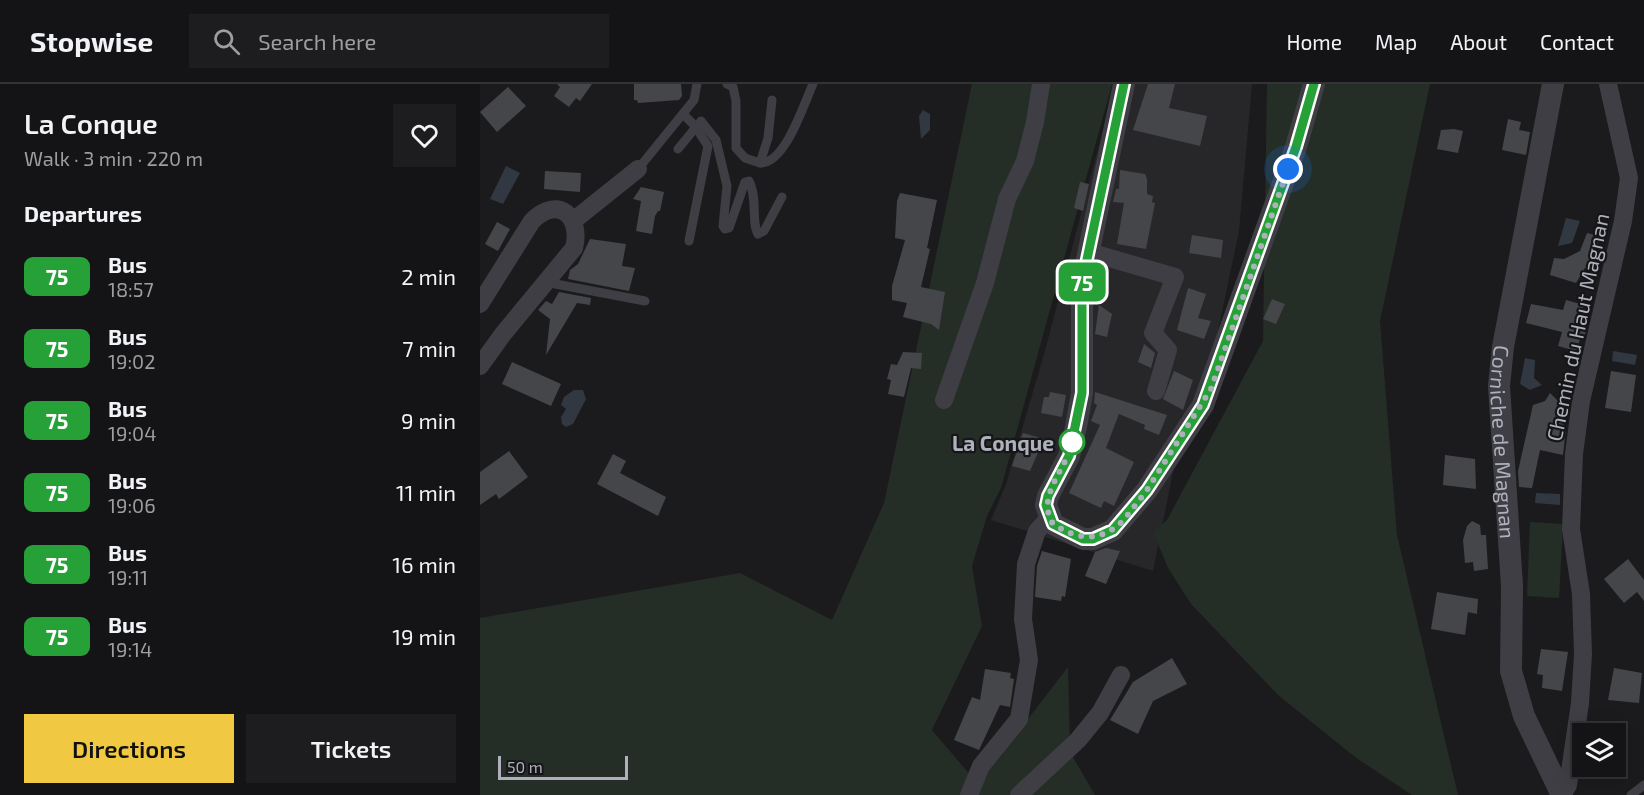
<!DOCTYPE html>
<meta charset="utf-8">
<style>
:root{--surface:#141416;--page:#1d1d1f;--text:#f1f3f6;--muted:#9d9ea1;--line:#333335;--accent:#f0c841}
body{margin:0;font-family:"Exo 2",sans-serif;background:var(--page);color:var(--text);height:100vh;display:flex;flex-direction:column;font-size:22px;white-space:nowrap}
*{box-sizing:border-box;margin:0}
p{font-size:20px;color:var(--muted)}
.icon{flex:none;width:33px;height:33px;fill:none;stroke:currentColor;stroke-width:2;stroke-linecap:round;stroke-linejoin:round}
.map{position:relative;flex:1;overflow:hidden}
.drawer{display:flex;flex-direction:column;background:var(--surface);width:480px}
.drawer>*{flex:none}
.badge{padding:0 12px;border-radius:9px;font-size:21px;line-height:39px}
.fabs{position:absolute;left:1092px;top:639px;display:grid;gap:12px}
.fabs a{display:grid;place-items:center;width:54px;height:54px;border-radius:0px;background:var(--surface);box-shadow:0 3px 15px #0003,0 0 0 2px var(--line);font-size:30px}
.scale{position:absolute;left:18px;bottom:15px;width:130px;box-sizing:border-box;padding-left:6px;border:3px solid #aeb1bc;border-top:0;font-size:16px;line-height:21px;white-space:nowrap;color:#aeb1bc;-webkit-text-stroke:4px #161618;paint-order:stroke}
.you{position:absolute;width:30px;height:30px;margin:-15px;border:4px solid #fff;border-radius:50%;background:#1a73e8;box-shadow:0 0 0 9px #1a73e833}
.map>.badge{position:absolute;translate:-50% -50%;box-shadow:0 0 0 3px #fff}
h2{padding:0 24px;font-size:22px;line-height:54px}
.round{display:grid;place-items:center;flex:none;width:63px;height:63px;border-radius:0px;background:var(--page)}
.head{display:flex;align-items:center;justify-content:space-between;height:102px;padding:0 24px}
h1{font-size:28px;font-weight:600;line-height:45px}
.cta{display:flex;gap:12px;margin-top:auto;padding:12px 24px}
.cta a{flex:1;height:69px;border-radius:0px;background:var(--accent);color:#111;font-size:24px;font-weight:600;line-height:69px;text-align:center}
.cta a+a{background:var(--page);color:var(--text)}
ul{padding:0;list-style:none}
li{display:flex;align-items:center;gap:18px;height:72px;padding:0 24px}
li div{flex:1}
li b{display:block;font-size:22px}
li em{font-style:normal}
li .badge{min-width:66px;font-weight:700;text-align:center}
header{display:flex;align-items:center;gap:36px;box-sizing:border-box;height:84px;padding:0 30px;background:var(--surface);border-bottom:2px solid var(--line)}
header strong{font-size:28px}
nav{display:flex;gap:33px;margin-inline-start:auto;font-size:21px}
.search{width:420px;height:54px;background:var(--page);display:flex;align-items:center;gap:15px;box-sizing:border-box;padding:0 21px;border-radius:0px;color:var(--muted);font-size:22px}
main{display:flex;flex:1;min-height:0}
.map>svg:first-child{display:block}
.built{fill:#27272a}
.green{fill:#252d27}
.water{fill:#313842}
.building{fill:#45464a}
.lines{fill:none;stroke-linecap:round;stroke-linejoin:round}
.service{stroke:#3e3e44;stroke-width:9}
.minor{stroke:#3e3e44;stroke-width:18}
.tertiary{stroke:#3e3e44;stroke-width:22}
.line-casing{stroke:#fff;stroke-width:14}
.line{stroke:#26a137;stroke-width:9}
.walk{stroke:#aeb1bc;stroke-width:6;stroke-dasharray:0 10.8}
.stop-dot{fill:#fff;stroke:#26a137;stroke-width:3}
.labels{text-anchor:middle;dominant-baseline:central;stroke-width:4.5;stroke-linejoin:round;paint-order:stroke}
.street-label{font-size:21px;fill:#aeb1bc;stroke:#161618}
.stop-label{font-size:21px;font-weight:bold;fill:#aeb1bc;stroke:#161618;text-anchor:end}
</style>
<header>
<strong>Stopwise</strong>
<div class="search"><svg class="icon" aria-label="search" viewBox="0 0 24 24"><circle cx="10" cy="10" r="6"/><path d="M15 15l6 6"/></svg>Search here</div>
<nav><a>Home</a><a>Map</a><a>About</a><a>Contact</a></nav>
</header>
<main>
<section class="drawer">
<div class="head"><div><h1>La Conque</h1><p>Walk · 3 min · 220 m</p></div><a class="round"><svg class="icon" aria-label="heart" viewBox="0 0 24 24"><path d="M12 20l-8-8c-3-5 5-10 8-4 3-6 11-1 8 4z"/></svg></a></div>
<h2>Departures</h2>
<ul>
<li><span class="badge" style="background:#26a137;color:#fff">75</span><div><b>Bus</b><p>18:57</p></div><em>2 min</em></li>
<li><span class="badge" style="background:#26a137;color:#fff">75</span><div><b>Bus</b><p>19:02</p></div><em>7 min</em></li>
<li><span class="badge" style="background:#26a137;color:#fff">75</span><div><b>Bus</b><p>19:04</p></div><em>9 min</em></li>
<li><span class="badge" style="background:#26a137;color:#fff">75</span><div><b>Bus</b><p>19:06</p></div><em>11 min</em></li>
<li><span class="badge" style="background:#26a137;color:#fff">75</span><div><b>Bus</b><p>19:11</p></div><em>16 min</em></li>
<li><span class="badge" style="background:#26a137;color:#fff">75</span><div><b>Bus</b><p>19:14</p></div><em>19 min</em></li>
</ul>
<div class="cta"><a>Directions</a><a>Tickets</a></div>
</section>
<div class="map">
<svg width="1164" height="711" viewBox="0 0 1164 711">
<rect width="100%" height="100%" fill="#1b1b1d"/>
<path class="built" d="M635 0H772L759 147 731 280 693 388 673 487 511 436 526 400 566 263Z"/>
<g class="green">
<path d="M492 0H632L521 404 507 432 492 482 502 542 452 646 498 700 588 583 590 668 615 711H0V534L260 489 352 536 404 419Z"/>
<path d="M787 0H950L900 237 917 451 978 711H932L875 673 798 611 711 520 688 484 673 448 687 436 783 257Z"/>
<path d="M1050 438 1083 440 1079 514 1047 512Z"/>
</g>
<g class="water">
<path d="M443 26 450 30V46L441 55 439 32Z"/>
<path d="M26 82 40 89 23 120 10 115Z"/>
<path d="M1086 134 1100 137 1092 159 1078 162Z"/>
<path d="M1133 267 1157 271 1155 281 1132 277Z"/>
<path d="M1045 274 1055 276 1054 294 1062 301 1050 306 1040 300Z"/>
<path d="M94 306H103L106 315 93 340 86 343 82 340 81 333 86 325 81 321 84 313Z"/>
<path d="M1056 409 1080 410V421L1055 419Z"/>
</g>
<g class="building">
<path d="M77 0H112L100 17 96 14 89 23 74 12 80 3Z"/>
<path d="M154 0H201L202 12 199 16 158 19 157 16H154Z"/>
<path d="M668 0H695L689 24 727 32 720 62 653 46Z"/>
<path d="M28 3 46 22 17 48 0 28Z"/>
<path d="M1028 35 1041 38 1039 46 1050 48 1046 71 1022 66Z"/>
<path d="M974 45 983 47 978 69 957 65 961 46Z"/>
<path d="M640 86 665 90 667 95V110L673 112 672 118 675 119 666 165 637 160 644 119 633 118 636 105H639Z"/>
<path d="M65 87 101 89 100 108 64 105Z"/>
<path d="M600 98 609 100 603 127 594 124Z"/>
<path d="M161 103 184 108 180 127H178L175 132 172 150 156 147 161 117 153 115Z"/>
<path d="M420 109 457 116 447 164 450 165 441 203 465 208 459 246 451 240 423 233 427 219 412 216V202L425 156 415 154 417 117Z"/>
<path d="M17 138 30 145 18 167 5 160Z"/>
<path d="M1107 149 1120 152 1111 186 1105 184 1096 199 1070 191 1074 174 1084 175 1100 167Z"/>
<path d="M712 151 743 156 741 174 709 169Z"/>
<path d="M110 155 146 160 142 182 155 184 149 207 88 195 90 186 98 180Z"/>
<path d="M708 204 726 210 718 234 731 237 724 255 697 246Z"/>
<path d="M79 208 111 214 110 221 97 219 66 271 70 235 58 226 66 217 72 220Z"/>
<path d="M792 215 805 220 796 240 783 235Z"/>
<path d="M1086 216 1104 221 1099 238 1107 240 1104 256 1100 255 1096 267 1078 262 1082 248 1046 239 1051 220 1083 226Z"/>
<path d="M619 221 632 230 627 253 615 250Z"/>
<path d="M664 260 675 269 671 284 658 278Z"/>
<path d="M423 268 442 269 441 285 431 284 424 313 408 310 411 296 407 295 411 280 417 281Z"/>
<path d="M32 278 81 300 71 322 22 300Z"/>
<path d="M694 287 713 296 703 326 683 315Z"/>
<path d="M1131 287 1156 291 1151 328 1125 324Z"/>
<path d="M570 308 586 311 582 333 561 329 564 313H569Z"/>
<path d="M615 308 687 331 679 351 664 345 665 341 639 330 626 364 654 378 634 422 624 417 621 424 589 409 620 341 611 337 617 321 614 319Z"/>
<path d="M1070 309 1087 326 1083 342 1086 343 1083 371 1060 366 1052 404 1039 403 1038 387 1053 321 1065 317Z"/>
<path d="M543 349 564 355 550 387 532 382Z"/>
<path d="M29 367 48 393 19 415 16 410 0 421V388Z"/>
<path d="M133 370 146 377 140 389 186 413 178 432 117 400Z"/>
<path d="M965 371 995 375 996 405 963 401Z"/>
<path d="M992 437 1000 441 1001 451H1006L1008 485 994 487 993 478 985 479 983 456 987 442Z"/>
<path d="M626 464 640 467 626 500 605 492 615 468Z"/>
<path d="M562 467 591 475 585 513 582 512 581 517 555 513 557 482Z"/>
<path d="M1148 475 1164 496V517L1157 508 1144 519 1124 495Z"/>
<path d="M957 508 998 515 997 530 988 528 985 551 951 545Z"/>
<path d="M1061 565 1088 568 1082 607 1062 604 1063 591 1057 590Z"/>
<path d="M692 574 707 600 673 617 658 650 630 636 653 598Z"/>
<path d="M1134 584 1162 589 1159 619 1128 616Z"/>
<path d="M505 585 531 589 530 594 534 595 530 623 520 621 499 666 474 656 492 613 500 616Z"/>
</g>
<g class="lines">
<g class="service">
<path d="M247 0 253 3 256 17V64L265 74 280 79 288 54 292 16"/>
<path d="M203 30 215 42 228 62 209 157"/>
<path d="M198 65 221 37 236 56 247 102 243 142 245 145 249 144 265 98 269 97C278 114 271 139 278 150L284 147 302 113"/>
<path d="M280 79C305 80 323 22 333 0"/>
<path d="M158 85 214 16 217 0"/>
<path d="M65 198 165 217"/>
<path d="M1151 711 1164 701"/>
</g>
<g class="minor">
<path d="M93 137 158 85"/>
<path d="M609 168 695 193 673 249 688 266 676 307"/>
<path d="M0 220 52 137C78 111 102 132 94 164L23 250 0 282"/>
<path d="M464 316 505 199 527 115 545 77 555 38 561 0"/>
<path d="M489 711 501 682 539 635 549 576 543 535 546 480 557 447 569 434"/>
<path d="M539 711 598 656 620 629 641 591"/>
<path d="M1082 711 1088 701 1100 619 1103 570 1101 510 1091 445 1094 370 1101 317 1143 137 1149 94 1128 0"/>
</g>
<g class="tertiary">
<path d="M644 0 602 199V309L596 343 589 372 568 412 566 421 573 440 603 455H613L633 446 667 406 723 321 816 63 834 0"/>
<path id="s1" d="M1073 0 1023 263 1019 302 1032 502 1031 587 1044 632 1082 711"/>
</g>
</g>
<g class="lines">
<g class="line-casing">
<path id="line" d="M644 0 602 199V309L589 372 568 412 566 421 573 440 603 455H613L633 446 667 406 723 321 816 63 834 0"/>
</g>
<use href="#line" class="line"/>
<path class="walk" d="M592 358C588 383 555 412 573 440 599 457 621 458 644 436L667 406 731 305 808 85"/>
</g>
<circle class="stop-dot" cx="592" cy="358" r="12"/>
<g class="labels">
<g class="street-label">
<text transform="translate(1097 243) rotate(-78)">Chemin du Haut Magnan</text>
<text stroke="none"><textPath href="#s1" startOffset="363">Corniche de Magnan</textPath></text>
</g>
<g class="stop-label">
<text x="574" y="358">La Conque</text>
</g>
</g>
</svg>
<div class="fabs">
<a><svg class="icon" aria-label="layers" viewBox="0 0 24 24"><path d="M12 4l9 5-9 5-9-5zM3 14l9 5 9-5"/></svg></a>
</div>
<div class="scale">50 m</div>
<div class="you" style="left:808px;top:85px"></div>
<b class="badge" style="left:602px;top:198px;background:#26a137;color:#fff">75</b>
</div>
</main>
